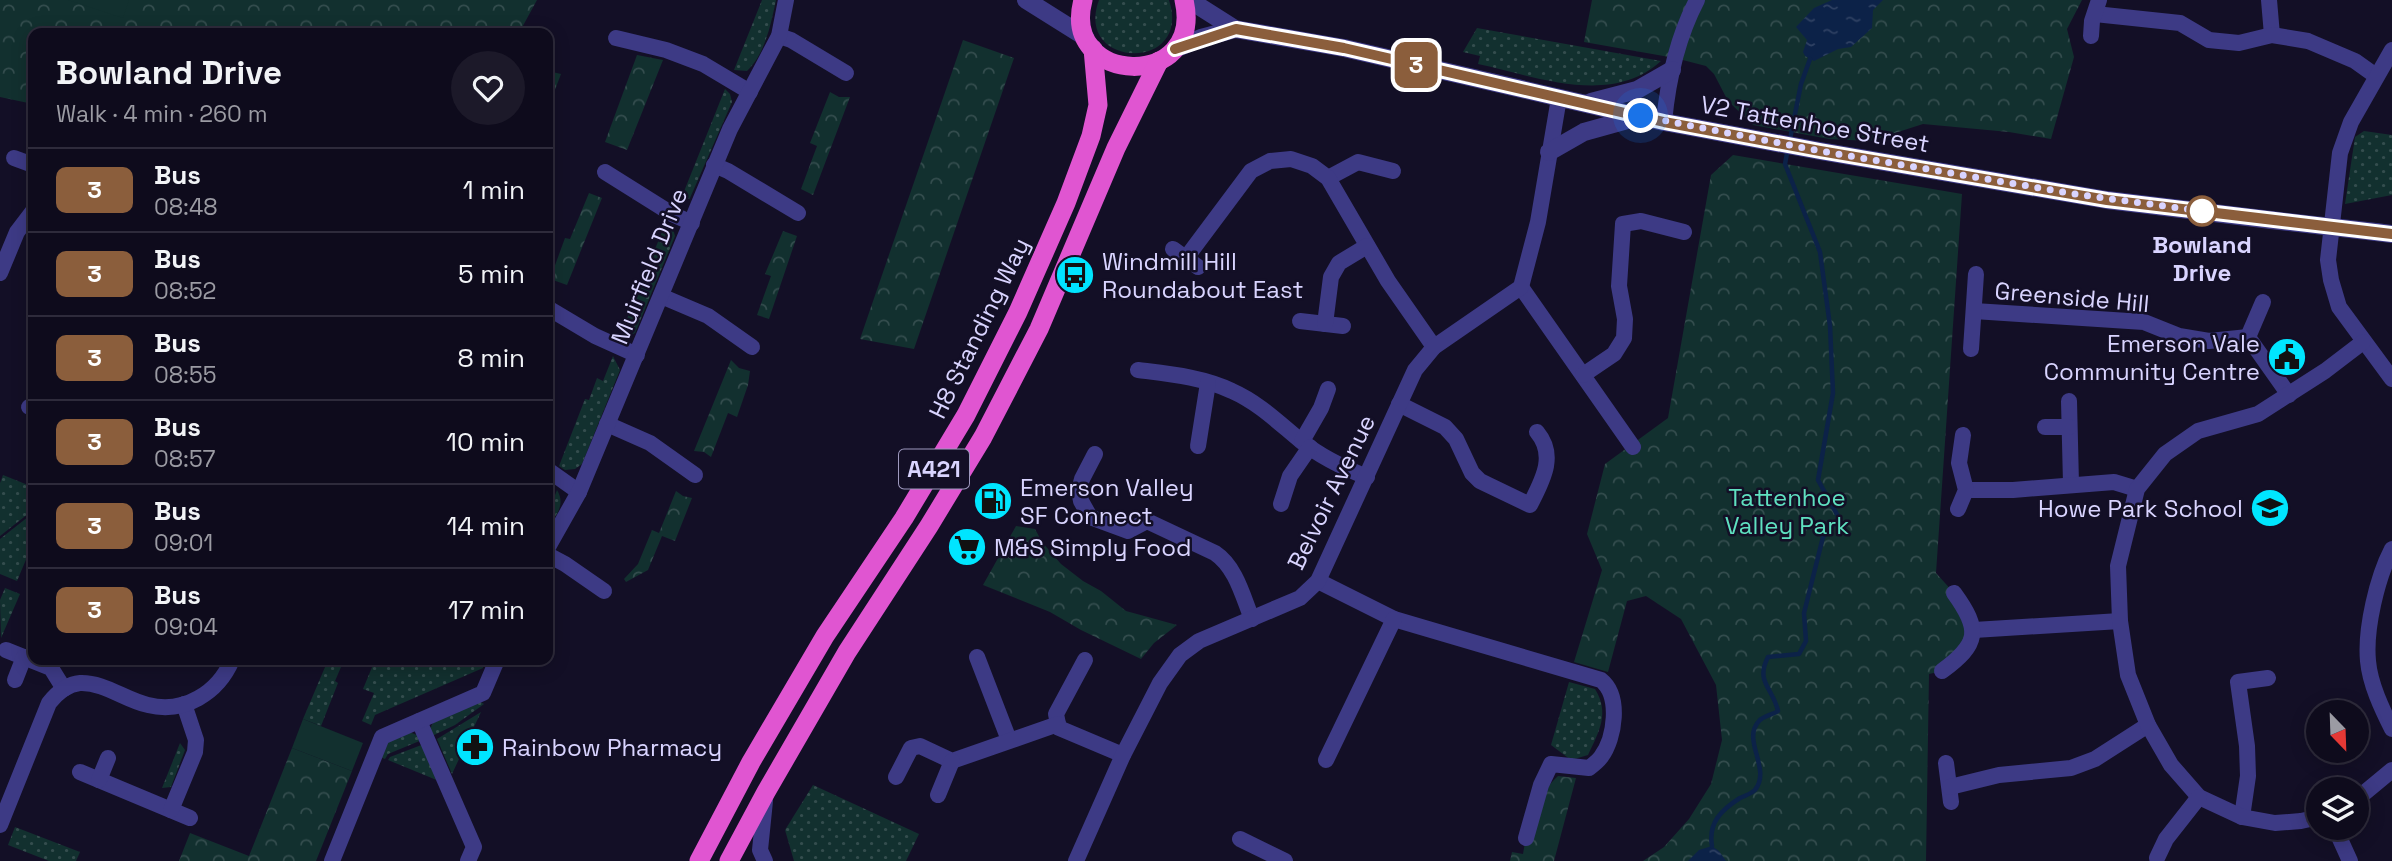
<!DOCTYPE html>
<meta charset="utf-8">
<style>
:root{--surface:#0e0b1c;--page:#1c1929;--text:#f1f3f6;--muted:#9b9ba3;--line:#2e2b3b}
body{margin:0;font-family:"Space Grotesk",sans-serif;background:var(--page);color:var(--text);height:100vh;display:flex;flex-direction:column;font-size:26px;white-space:nowrap}
*{box-sizing:border-box;margin:0}
p{font-size:23px;color:var(--muted)}
.icon{flex:none;width:38px;height:38px;fill:none;stroke:currentColor;stroke-width:2;stroke-linecap:round;stroke-linejoin:round}
.map{position:relative;flex:1;overflow:hidden}
.drawer{position:absolute;left:28px;top:28px;width:525px;height:637px;display:flex;flex-direction:column;background:var(--surface);border-radius:14px;box-shadow:0 4px 18px #0003,0 0 0 2px var(--line)}
.drawer>*{flex:none}
.badge{padding:0 14px;border-radius:10px;font-size:24px;line-height:46px}
.needle{width:46px;rotate:157deg}
.controls{position:absolute;left:2306px;top:700px;display:grid;gap:14px}
.controls a{display:grid;place-items:center;width:63px;height:63px;border-radius:50%;background:var(--surface);box-shadow:0 4px 18px #0003,0 0 0 2px var(--line);font-size:35px}
.you{position:absolute;width:35px;height:35px;margin:-18px;border:5px solid #fff;border-radius:50%;background:#1a73e8;box-shadow:0 0 0 10px #1a73e833}
.map>.badge{position:absolute;translate:-50% -50%;box-shadow:0 0 0 4px #fff}
.round{display:grid;place-items:center;flex:none;width:74px;height:74px;border-radius:37px;background:var(--page)}
.overview{display:flex;align-items:center;justify-content:space-between;height:119px;padding:0 28px}
h1{font-size:33px;font-weight:700;line-height:52px}
ul{padding:0;list-style:none}
li{display:flex;align-items:center;gap:21px;height:84px;padding:0 28px;border-top:2px solid var(--line)}
li div{flex:1}
li b{display:block;font-size:26px}
li em{font-style:normal}
li .badge{min-width:77px;font-weight:700;text-align:center}
.map>svg:first-child{display:block}
.grass{fill:url(#grass-dots)}
.forest{fill:url(#forest-crowns)}
.garden{fill:#12302f}
.water{fill:url(#water-ripples)}
.lines{fill:none;stroke-linecap:round;stroke-linejoin:round}
.stream{stroke:#0c2248;stroke-width:4.5}
.minor{stroke:#3d3a85;stroke-width:16}
.tertiary{stroke:#3d3a85;stroke-width:18}
.trunk{stroke:#e055d1;stroke-width:19}
.tertiary-bridge{stroke:#3d3a85;stroke-width:18}
.line-casing{stroke:#fff;stroke-width:16}
.line{stroke:#8b5e3c;stroke-width:10}
.walk{stroke:#d9d4ff;stroke-width:7;stroke-dasharray:0 12.6}
.stop-dot{fill:#fff;stroke:#8b5e3c;stroke-width:3.5}
.labels{text-anchor:middle;dominant-baseline:central;stroke-width:5;stroke-linejoin:round;paint-order:stroke}
.shield{fill:#130f26;stroke:#9e99be;stroke-width:2}
.shield-label{font-size:23px;font-weight:bold;fill:#d9d4ff}
.street-label{font-size:24px;fill:#d9d4ff;stroke:#130f26}
.stop-label{font-size:24px;font-weight:bold;fill:#d9d4ff;stroke:#130f26}
.poi-label{font-size:24px;fill:#d9d4ff;stroke:#130f26;text-anchor:start}
.park-label{font-size:24px;fill:#5fe0c0;stroke:#130f26}
</style>
<div class="map">
<svg width="2392" height="861" viewBox="0 0 2392 861">
<defs>
<pattern id="grass-dots" width="8" height="8" patternUnits="userSpaceOnUse" patternTransform="scale(1.75)"><rect width="8" height="8" fill="#12302f"/><path d="M2 2h.1M6 6h.1" fill="none" stroke="#344d4e" stroke-width="1.8" stroke-linecap="round"/></pattern>
<pattern id="forest-crowns" width="20" height="18" patternUnits="userSpaceOnUse" patternTransform="scale(1.75)"><rect width="20" height="18" fill="#12302f"/><path d="M2 6a3 3 0 1 1 6 0M12 15a3 3 0 1 1 6 0" fill="none" stroke="#344d4e"/></pattern>
<pattern id="water-ripples" width="26" height="14" patternUnits="userSpaceOnUse" patternTransform="scale(1.75)"><rect width="26" height="14" fill="#0c2248"/><path d="M2 4q2-2 4 0t4 0M15 11q2-2 4 0t4 0" fill="none" stroke="#2f4163"/></pattern>
</defs>
<rect width="100%" height="100%" fill="#130f26"/>
<g class="grass">
<path d="M762 0H776C771 24 765 54 747 71L734 70Z"/>
<path d="M1099 0H1169C1193 73 1073 69 1099 0Z"/>
<path d="M1477 28 1661 61C1611 107 1535 76 1478 64L1480 56 1463 52Z"/>
<path d="M725 89 730 94 732 102 690 198 679 204Z"/>
<path d="M2364 131 2392 135V195L2345 204 2355 137Z"/>
<path d="M666 222 673 229 675 236 635 333 627 337 620 336Z"/>
<path d="M613 356 620 370 582 464 575 469 565 470 559 466 585 399 589 400 597 378 603 381Z"/>
<path d="M3 475 33 487V510L0 536V483Z"/>
<path d="M557 490C566 505 556 515 548 528V513Z"/>
<path d="M33 513V543L17 581 0 574V539Z"/>
<path d="M5 588 20 594 1 638 0 600Z"/>
<path d="M328 660H344L335 681 338 683 321 726 303 719Z"/>
<path d="M375 660H483V668L375 715 371 725 362 721 374 693 363 689Z"/>
<path d="M1569 682 1595 689C1610 713 1599 732 1588 755L1571 760 1551 745Z"/>
<path d="M479 701 484 704 455 725 432 736 430 729 433 723Z"/>
<path d="M481 712 452 774 437 739Z"/>
<path d="M409 732 417 735 422 740 388 754 385 759 380 757 387 742Z"/>
<path d="M180 743 185 750 171 787 162 788Z"/>
<path d="M424 744 439 781 388 760 390 757Z"/>
<path d="M813 785 919 834 906 861H794L785 830Z"/>
<path d="M15 827 80 852 76 861H49L8 845Z"/>
</g>
<g class="forest">
<path d="M0 0H537L519 33H33V104L0 97Z"/>
<path d="M1592 0H2082L2067 29 2074 57 2051 139 2009 132 1923 124 1870 141 1829 139 1753 125 1728 101 1714 74 1706 66 1675 58 1584 42Z"/>
<path d="M963 40 1014 58 914 349 860 339Z"/>
<path d="M637 55 663 60 627 150 605 142Z"/>
<path d="M548 71 561 74 548 108Z"/>
<path d="M830 92 839 97H850L813 195 801 189 817 146 810 143Z"/>
<path d="M1733 155 1962 194 1936 573 1954 593 1974 630 1942 671 1929 674 1926 861H1643L1664 847 1689 819 1711 784 1722 740 1716 685 1681 619 1646 596 1627 601 1608 672 1574 662 1602 570 1587 534 1605 464 1668 418 1711 175Z"/>
<path d="M589 193 602 198 567 285 550 279 565 238 570 239Z"/>
<path d="M783 231 797 236 769 319 757 315 771 276 765 274Z"/>
<path d="M731 360 739 368 750 371 748 385 737 417 728 413 711 457 704 452 694 451Z"/>
<path d="M676 491 683 496 692 498 675 541 662 536 648 570 626 582 624 579 638 564 652 530 659 533Z"/>
<path d="M1016 526 1035 529 1042 542 1061 564 1083 581 1101 591 1126 611 1177 625 1154 643 1141 659 1081 630 1050 612 983 585Z"/>
<path d="M292 748 352 771 316 861H179L190 833 249 856Z"/>
<path d="M1558 776 1576 778 1554 861H1510L1512 852 1523 854C1527 828 1538 794 1558 776Z"/>
</g>
<g class="garden">
<path d="M68 0H129L123 18Z"/>
<path d="M303 719 363 743 352 771 292 748Z"/>
</g>
<g class="water">
<path d="M1832 0H1883L1873 10 1872 28 1851 47 1838 49 1814 61 1805 56 1803 52 1807 40 1796 27 1814 8Z"/>
<path d="M1712 846 1719 851 1726 861H1688L1699 850Z"/>
</g>
<g class="lines">
<g class="stream">
<path d="M1790 139 1801 84 1810 59"/>
<path d="M1712 846C1708 823 1721 810 1740 798 1745 796 1752 793 1755 790 1772 769 1741 740 1759 721 1763 716 1772 715 1778 711 1773 688 1755 682 1768 657L1799 654 1806 641 1804 613 1823 537 1839 518 1818 480 1833 393 1830 326 1820 252 1785 164 1788 148"/>
</g>
<g class="minor">
<path d="M2269 0 2272 35"/>
<path d="M2095 14 2180 23 2209 40 2239 43 2272 35 2308 41 2355 61 2376 76"/>
<path d="M779 36 791 40 846 73"/>
<path d="M2091 36 2092 21 2099 0"/>
<path d="M616 38 666 50 703 64 750 92"/>
<path d="M2392 50 2351 122 2340 153 2328 260 2331 280 2339 307 2392 379"/>
<path d="M1664 122C1668 80 1677 38 1697 0"/>
<path d="M14 158 33 165"/>
<path d="M714 165 728 171 798 213"/>
<path d="M605 172 672 214 692 223"/>
<path d="M1328 178 1358 162 1393 171"/>
<path d="M1173 249 1198 267"/>
<path d="M1186 258 1251 171 1270 161 1291 159 1312 166 1328 178 1388 281 1434 347"/>
<path d="M0 273 17 232 33 211"/>
<path d="M1521 287 1633 447"/>
<path d="M661 296 708 316 752 347"/>
<path d="M548 308 595 336 637 355"/>
<path d="M1974 311 2144 322 2179 336 2209 341 2248 337 2289 395"/>
<path d="M1300 321 1343 326"/>
<path d="M1325 324 1331 277 1339 263 1367 246"/>
<path d="M2248 337 2263 302"/>
<path d="M1971 349 1976 274"/>
<path d="M1138 370C1170 374 1203 377 1232 391 1259 403 1279 423 1301 441 1321 457 1344 468 1367 477"/>
<path d="M1583 375 1614 354 1624 338 1625 319 1619 286 1623 224 1641 221 1684 232"/>
<path d="M2069 401 2071 484"/>
<path d="M1399 404 1445 427 1456 439 1472 473 1480 481 1530 505C1542 481 1557 456 1537 432"/>
<path d="M29 407 33 408"/>
<path d="M607 424 650 443 695 475"/>
<path d="M2045 427H2069"/>
<path d="M1302 441 1321 408 1328 389"/>
<path d="M1198 446 1208 383"/>
<path d="M1095 454 1082 479 1079 490 1081 501 1090 517 1128 531 1147 521 1215 553C1236 567 1243 597 1252 619"/>
<path d="M548 470 579 492"/>
<path d="M1966 490H2013L2114 482 2137 489"/>
<path d="M1281 504 1290 476 1310 447"/>
<path d="M1958 509 1966 490 1959 463 1963 435"/>
<path d="M548 547 579 492 730 129 779 36 786 0"/>
<path d="M2392 549C2377 578 2365 629 2368 661 2370 684 2382 709 2392 729"/>
<path d="M548 555 565 564 604 591"/>
<path d="M1318 581 1394 619 1601 680C1621 696 1615 738 1601 757 1598 761 1593 765 1589 768L1551 764 1541 785 1526 838"/>
<path d="M1974 630 2120 621"/>
<path d="M6 650 51 668 64 689"/>
<path d="M977 657 1009 740"/>
<path d="M1942 671C1979 644 1981 630 1954 593"/>
<path d="M15 680 24 657"/>
<path d="M419 721 474 847 468 861"/>
<path d="M1058 724 1056 714 1085 660"/>
<path d="M1326 760 1394 619"/>
<path d="M1946 763 1951 802"/>
<path d="M80 772 190 818"/>
<path d="M896 777 911 748 920 746 952 761 1058 724 1059 728 1123 755"/>
<path d="M99 780 108 758"/>
<path d="M1950 787 1999 775 2071 768 2095 759 2148 725"/>
<path d="M938 795 952 761"/>
<path d="M2357 799 2392 770"/>
<path d="M765 801 760 850 765 861"/>
<path d="M171 810 195 752 196 740 184 704"/>
<path d="M2242 817 2248 776 2247 746 2238 682 2268 678"/>
<path d="M2319 817 2301 821 2275 823 2242 817 2199 797 2171 765 2148 725 2128 675 2120 621 2118 566 2137 489 2165 454 2198 431 2258 414 2325 371 2363 342"/>
<path d="M0 825 49 703C57 693 68 684 80 683 104 682 125 700 148 705 184 714 218 693 232 660"/>
<path d="M2335 828 2350 861"/>
<path d="M1240 839 1285 861"/>
<path d="M2157 858 2166 839 2199 797"/>
<path d="M332 861 382 737 483 693 497 660"/>
<path d="M1076 861 1123 755 1160 683 1180 655 1199 641 1300 598 1318 581 1415 370 1434 347 1521 287 1538 222 1559 98"/>
</g>
<g class="tertiary">
<path d="M1026 0 1085 37"/>
<path d="M1189 0 1235 29 1344 48 1664 122 1820 151 2107 200 2271 220"/>
<path d="M1175 49 1201 38 1235 29"/>
<path d="M1591 102 1637 90 1672 70"/>
<path d="M1549 152 1584 132 1638 117"/>
<path d="M2376 232 2392 234"/>
</g>
<g class="trunk">
<path d="M1083 0C1060 86 1205 91 1184 0"/>
<path d="M699 861 751 762 825 636 904 518 966 415 1018 312 1066 203 1091 136 1098 105 1093 49"/>
<path d="M729 861 766 792 847 652 929 526 983 437 1039 329 1116 148 1159 61"/>
</g>
<path class="tertiary-bridge" d="M2271 220 2376 232"/>
</g>
<g class="lines">
<g class="line-casing">
<path id="line" d="M1175 49 1236 29 1344 48 1664 122 1820 151 2107 200 2392 234"/>
</g>
<use href="#line" class="line"/>
<path class="walk" d="M1641 116 1820 151 2081 195 2202 211"/>
</g>
<defs>
<g id="bus-disc" transform="scale(2.0125)"><circle r="9.5" fill="#00e5ff" stroke="#130f26"/><path d="M-5-6H5V4H4V6H2V4H-2V6H-4V4H-5ZM-3.5-4V0h7V-4ZM-3.5 1.2v1.5H-2V1.2ZM2 1.2v1.5H3.5V1.2Z" fill="#111"/></g>
<g id="civic-disc" transform="scale(2.0125)"><circle r="9.5" fill="#00e5ff" stroke="#130f26"/><path d="M-.6-6.5H3V-4.5H.6V-3L4-1V1h2V6H-6V1h2V-1L-.6-3ZM-1.2 2.5V6h2.4V2.5Z" fill="#111"/></g>
<g id="fuel-disc" transform="scale(2.0125)"><circle r="9.5" fill="#00e5ff" stroke="#130f26"/><path d="M-5.5-6h7V0h2V4h1.3V-2.5L3-4.5l.8-.8L6-3V5H2.5V1h-1V6h-7ZM-4.2-4.7v3.2H.2V-4.7Z" fill="#111"/></g>
<g id="school-disc" transform="scale(2.0125)"><circle r="9.5" fill="#00e5ff" stroke="#130f26"/><path d="M0-5L7-2L0 1L-7-2ZM-4 1L0 2.5L4 1V4Q0 6-4 4Z" fill="#111"/></g>
<g id="supermarket-disc" transform="scale(2.0125)"><circle r="9.5" fill="#00e5ff" stroke="#130f26"/><path d="M-6-5.5h2.5l.6 2H6L4.5 2H-2.5L-4.4-4H-6ZM-1.5 3.2a1.3 1.3 0 1 0 .1 0ZM3 3.2a1.3 1.3 0 1 0 .1 0Z" fill="#111"/></g>
<g id="pharmacy-disc" transform="scale(2.0125)"><circle r="9.5" fill="#00e5ff" stroke="#130f26"/><path d="M-2-6h4v4h4v4h-4v4h-4v-4h-4v-4h4Z" fill="#111"/></g>
</defs>
<g fill-rule="evenodd">
<use href="#bus-disc" x="1075" y="275"/>
<use href="#civic-disc" x="2287" y="357"/>
<use href="#fuel-disc" x="993" y="501"/>
<use href="#school-disc" x="2270" y="508"/>
<use href="#supermarket-disc" x="967" y="547"/>
<use href="#pharmacy-disc" x="475" y="747"/>
</g>
<circle class="stop-dot" cx="2202" cy="211" r="14"/>
<g class="labels">
<rect class="shield" x="899" y="449.5" width="70" height="39" rx="5"/>
<g class="shield-label">
<text x="934" y="469">A421</text>
</g>
<g class="street-label">
<text transform="translate(1815 124) rotate(10)">V2 Tattenhoe Street</text>
<text transform="translate(649 266) rotate(-68)">Muirfield Drive</text>
<text transform="translate(2072 297) rotate(5)">Greenside Hill</text>
<text transform="translate(979 328) rotate(-64)">H8 Standing Way</text>
<text transform="translate(1331 492) rotate(-64)">Belvoir Avenue</text>
</g>
<g class="stop-label">
<text x="2202" y="244">Bowland<tspan x="2202" dy="28">Drive</tspan></text>
</g>
<g class="poi-label">
<text x="1102" y="261">Windmill Hill<tspan x="1102" dy="28">Roundabout East</tspan></text>
<text x="2260" y="343" text-anchor="end">Emerson Vale<tspan x="2260" dy="28">Community Centre</tspan></text>
<text x="1020" y="487">Emerson Valley<tspan x="1020" dy="28">SF Connect</tspan></text>
<text x="2243" y="508" text-anchor="end">Howe Park School</text>
<text x="994" y="547">M&amp;S Simply Food</text>
<text x="502" y="747">Rainbow Pharmacy</text>
</g>
<g class="park-label">
<text x="1787" y="497">Tattenhoe<tspan x="1787" dy="28">Valley Park</tspan></text>
</g>
</g>
</svg>
<div class="controls">
<a><svg class="needle" viewBox="-14 -14 28 28"><path d="M0-13l5 13h-10z" fill="#e53935"/><path d="M0 13l5-13h-10z" fill="#9b9ba3"/></svg></a>
<a><svg class="icon" aria-label="layers" viewBox="0 0 24 24"><path d="M12 4l9 5-9 5-9-5zM3 14l9 5 9-5"/></svg></a>
</div>
<div class="you" style="left:1641px;top:116px"></div>
<b class="badge" style="left:1416px;top:65px;background:#8b5e3c;color:#fff">3</b>
<section class="drawer">
<div class="overview"><div><h1>Bowland Drive</h1><p>Walk · 4 min · 260 m</p></div><a class="round"><svg class="icon" aria-label="heart" viewBox="0 0 24 24"><path d="M12 20l-8-8c-3-5 5-10 8-4 3-6 11-1 8 4z"/></svg></a></div>
<ul>
<li><span class="badge" style="background:#8b5e3c;color:#fff">3</span><div><b>Bus</b><p>08:48</p></div><em>1 min</em></li>
<li><span class="badge" style="background:#8b5e3c;color:#fff">3</span><div><b>Bus</b><p>08:52</p></div><em>5 min</em></li>
<li><span class="badge" style="background:#8b5e3c;color:#fff">3</span><div><b>Bus</b><p>08:55</p></div><em>8 min</em></li>
<li><span class="badge" style="background:#8b5e3c;color:#fff">3</span><div><b>Bus</b><p>08:57</p></div><em>10 min</em></li>
<li><span class="badge" style="background:#8b5e3c;color:#fff">3</span><div><b>Bus</b><p>09:01</p></div><em>14 min</em></li>
<li><span class="badge" style="background:#8b5e3c;color:#fff">3</span><div><b>Bus</b><p>09:04</p></div><em>17 min</em></li>
</ul>
</section>
</div>
